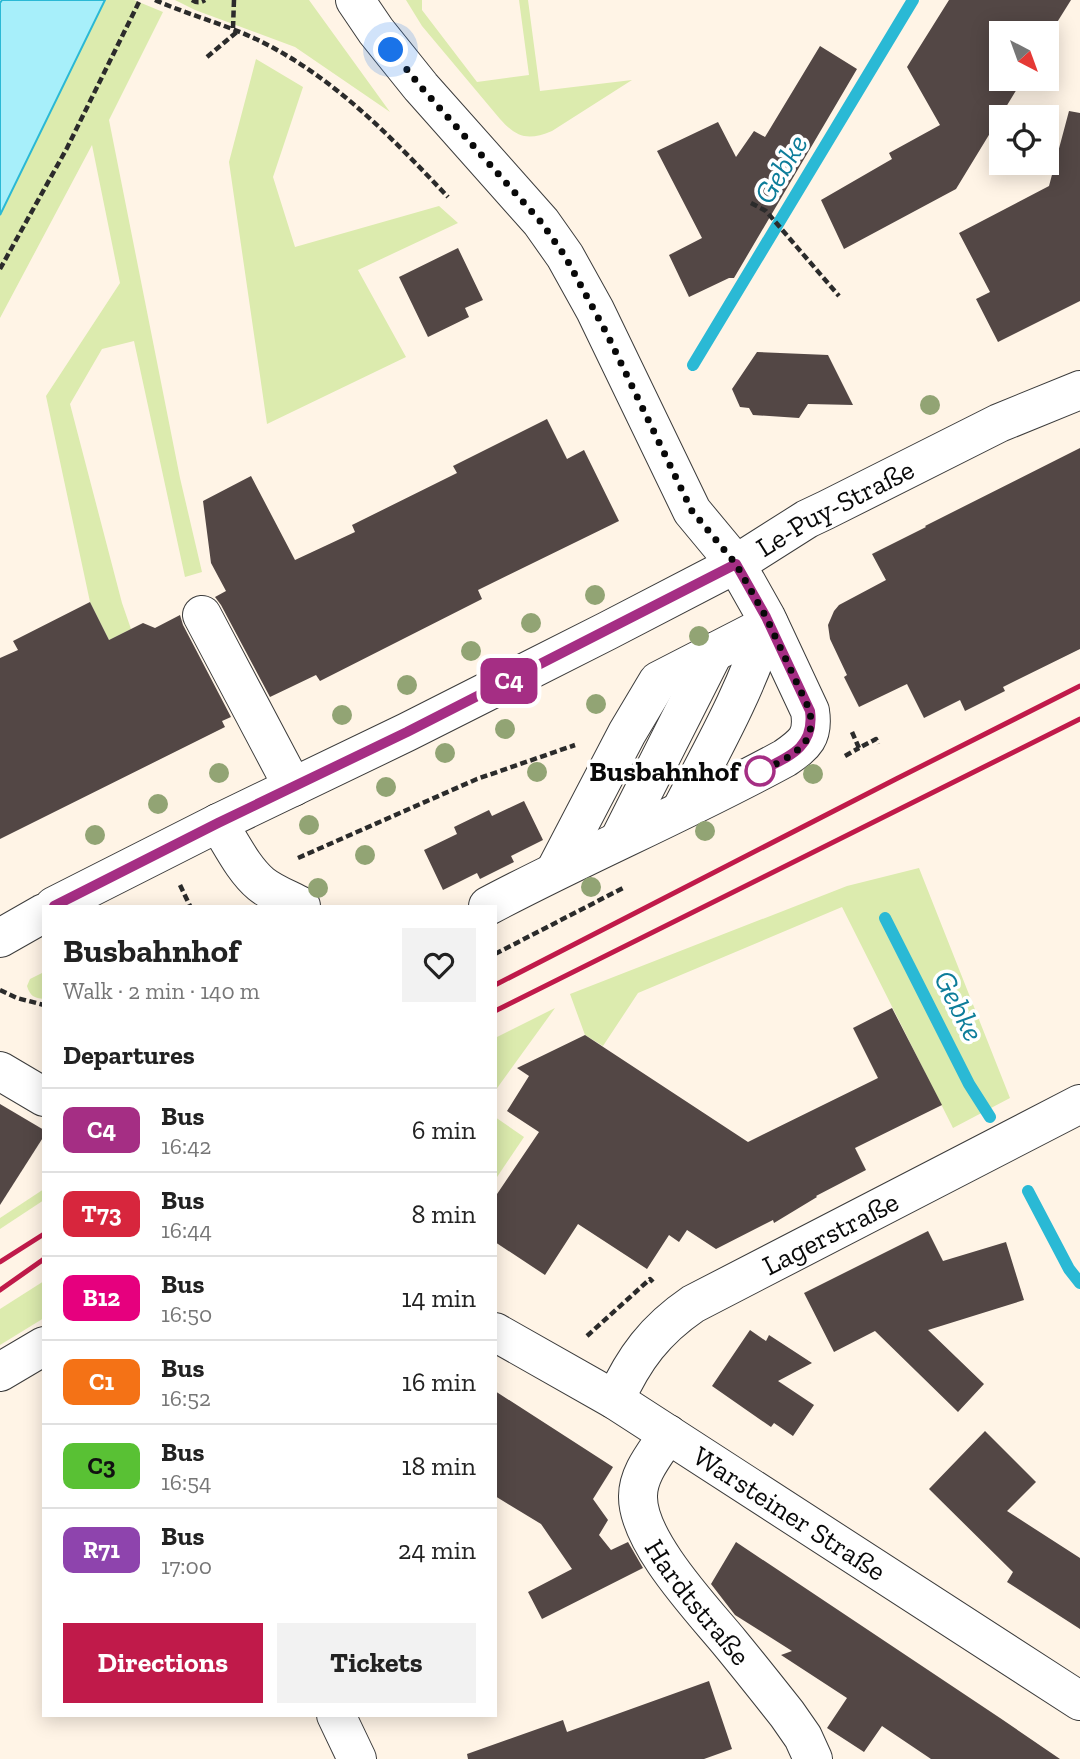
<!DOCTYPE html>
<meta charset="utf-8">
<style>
:root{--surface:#fff;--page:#f2f2f2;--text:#222;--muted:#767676;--line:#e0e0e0;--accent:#c01a4a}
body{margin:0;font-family:"Zilla Slab",serif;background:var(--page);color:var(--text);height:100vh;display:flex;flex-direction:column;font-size:26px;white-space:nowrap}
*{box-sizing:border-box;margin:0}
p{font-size:23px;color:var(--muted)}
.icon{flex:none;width:38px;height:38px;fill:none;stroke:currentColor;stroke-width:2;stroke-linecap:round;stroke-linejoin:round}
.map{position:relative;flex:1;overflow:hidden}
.panel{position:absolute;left:42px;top:905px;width:455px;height:812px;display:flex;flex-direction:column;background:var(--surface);border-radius:0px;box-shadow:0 4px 18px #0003}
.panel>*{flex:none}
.badge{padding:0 14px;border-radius:10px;font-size:24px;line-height:46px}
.needle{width:46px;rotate:139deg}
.tools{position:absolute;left:989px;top:21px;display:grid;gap:14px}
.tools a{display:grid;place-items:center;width:70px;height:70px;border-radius:0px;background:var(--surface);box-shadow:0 4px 18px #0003;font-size:35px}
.you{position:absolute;width:35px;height:35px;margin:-18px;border:5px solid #fff;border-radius:50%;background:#1a73e8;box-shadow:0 0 0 10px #1a73e833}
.map>.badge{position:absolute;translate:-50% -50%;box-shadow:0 0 0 4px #fff}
h2{padding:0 21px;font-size:26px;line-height:63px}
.round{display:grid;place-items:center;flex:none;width:74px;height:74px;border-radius:0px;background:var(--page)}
.overview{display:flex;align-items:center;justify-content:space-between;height:119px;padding:0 21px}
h1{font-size:33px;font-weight:800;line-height:52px}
.action{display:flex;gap:14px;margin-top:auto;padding:14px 21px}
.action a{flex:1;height:80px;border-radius:0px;background:var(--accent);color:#fff;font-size:28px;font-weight:800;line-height:80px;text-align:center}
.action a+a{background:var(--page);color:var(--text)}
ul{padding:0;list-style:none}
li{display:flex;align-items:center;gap:21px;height:84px;padding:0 21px;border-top:2px solid var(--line)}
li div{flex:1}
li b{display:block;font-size:26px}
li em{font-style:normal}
li .badge{min-width:77px;font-weight:700;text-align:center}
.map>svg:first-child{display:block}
.green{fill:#dcebae}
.water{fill:#a7effa;stroke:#2ab9d5;stroke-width:2}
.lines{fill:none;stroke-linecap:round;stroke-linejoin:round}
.stream{stroke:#2ab9d5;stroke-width:12}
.building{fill:#534745}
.minor-casing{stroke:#3c3c3c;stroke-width:40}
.path{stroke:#2b2b2b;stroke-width:4.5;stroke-dasharray:7 3.5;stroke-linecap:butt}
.minor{stroke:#fff;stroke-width:38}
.rail{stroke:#c01a4a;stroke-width:5}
.tree{fill:#92a474}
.line-casing{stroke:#fff;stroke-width:16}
.line{stroke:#a52e84;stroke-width:10}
.walk{stroke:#090909;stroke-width:7;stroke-dasharray:0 12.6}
.stop-dot{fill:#fff;stroke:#a52e84;stroke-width:3.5}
.labels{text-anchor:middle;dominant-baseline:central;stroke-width:7;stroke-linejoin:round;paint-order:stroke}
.street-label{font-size:28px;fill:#090909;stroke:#fff}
.stop-label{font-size:28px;font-weight:bold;fill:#090909;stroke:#fff;text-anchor:end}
.water-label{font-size:30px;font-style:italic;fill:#0d7d9a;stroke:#fff}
</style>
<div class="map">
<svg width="1080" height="1759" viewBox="0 0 1080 1759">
<rect width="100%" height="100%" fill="#fff4e6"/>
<g class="green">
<path d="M105 0H134L163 12 109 120 180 478 202 572 185 577 134 341 102 349 70 404 122 603 131 629 109 640 90 602 46 396 120 283 92 145 0 318V215Z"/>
<path d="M175 0H309L390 112 295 47 195 10Z"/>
<path d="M406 0H422V10L477 82 529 75 519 0H528L540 91 632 80 552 131C528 141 517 138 500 119L422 26Z"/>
<path d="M256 59 303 87 273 177 295 247 439 206 458 223 358 270 406 357 267 424 229 162Z"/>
<path d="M919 868 1010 1098 953 1128 842 907 638 993 603 1046 585 1035 570 994 847 886Z"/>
<path d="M44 972V999C34 998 30 996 27 986L30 979Z"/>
<path d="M555 1008 495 1091V1038Z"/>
<path d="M495 1117 524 1137 495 1180Z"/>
<path d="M44 1189V1200L0 1229V1218Z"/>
<path d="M44 1281V1318L0 1345V1309Z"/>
</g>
<path class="water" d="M2 0H105L0 215V3Z"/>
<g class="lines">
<g class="stream">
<path d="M693 365 913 0"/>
<path d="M885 918 969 1084 990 1117"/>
<path d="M1028 1191 1069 1269 1080 1283"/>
</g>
</g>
<g class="building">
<path d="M949 0H1071L1046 40V33H1001V79H1023L956 189 844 249 821 200 892 159 889 153 940 125 907 67Z"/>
<path d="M820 46 857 69 734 278H729L689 297 669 255 702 238 657 151 718 122 736 157 754 131 765 137Z"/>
<path d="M1069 111 1080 113V301L998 342 976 299 990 292 959 233 1049 186Z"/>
<path d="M458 248 483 300 465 308 469 317 428 337 399 277Z"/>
<path d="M757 352 828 355 853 405 808 404 799 418 753 415 749 408 740 407 732 389Z"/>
<path d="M547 419 567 459 584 450 619 521 478 590 482 599 320 681 316 675 270 697 221 605 215 597 226 591 211 563 203 501 251 476 295 560 355 532 352 525 457 473 453 466Z"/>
<path d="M1080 448V649L1003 687 1005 691 965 711 960 700 924 718 907 684 859 707 844 677 847 675 830 639 828 625 834 611 839 605 886 580 872 554 926 527 925 526Z"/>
<path d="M90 602 109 640 143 623 155 628 180 615 183 625 231 717 222 721 225 727 0 839V658L18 650 13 641Z"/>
<path d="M524 801 543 840 511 856 514 862 480 879 477 873 443 890 424 850 457 834 454 827 489 810 492 816Z"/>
<path d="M892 1008 942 1105 855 1148 866 1170 816 1196 817 1197 774 1223 773 1220 716 1249 687 1230 679 1242 669 1235 647 1269 578 1224 545 1275 495 1242V1197L539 1132 507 1111 529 1076 517 1068 585 1035 748 1142 878 1078 853 1028Z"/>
<path d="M0 1104 44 1130V1136L0 1205Z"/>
<path d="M928 1231 943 1261 1006 1242 1024 1300 928 1330 984 1384 958 1412 875 1331 834 1352 804 1293Z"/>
<path d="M750 1330 766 1341 769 1335 812 1363 778 1381 814 1405 793 1436 774 1423 771 1427 712 1386Z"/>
<path d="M495 1391 613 1467 593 1499 608 1520 599 1535 611 1550 628 1542 643 1568 542 1619 528 1592 572 1569 541 1524 495 1496Z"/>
<path d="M985 1431 1036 1482 1007 1511 1080 1558V1629L1007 1582 1013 1572 929 1489Z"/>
<path d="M736 1542 1003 1720 1060 1759H931L882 1726 864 1752 827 1728 847 1698 781 1655 792 1651 735 1615 711 1584Z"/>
<path d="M709 1681 732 1749 704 1759H468L467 1754 563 1720 567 1732Z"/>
</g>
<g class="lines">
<g class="minor-casing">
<g id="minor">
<path d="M355 0 376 31 421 87 541 222 565 256 595 310 692 511 736 564 766 617 810 711C814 737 805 744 785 758 688 811 586 854 488 906"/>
<path d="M202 615 293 787"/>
<path d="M681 810C712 750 746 691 766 626"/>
<path d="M218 823C231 843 243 869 261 884 272 893 288 899 301 906"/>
<path d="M619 840 714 652"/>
<path d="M555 871 627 733 658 681 769 624"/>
<path id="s1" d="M54 906 218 823 407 732 607 631 736 564 807 519 826 510 999 423 1080 390"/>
<path d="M0 938 44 913"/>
<path d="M0 1071 44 1097"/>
<path id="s2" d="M495 1332 615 1400 1080 1701"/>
<path d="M0 1372 44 1346"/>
<path id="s3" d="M615 1400C634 1358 655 1330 693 1304L1080 1104"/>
<path id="s4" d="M668 1434C656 1453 638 1473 638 1496 637 1541 702 1609 730 1643 749 1666 768 1690 787 1714L803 1737 813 1759"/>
<path d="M336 1715 357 1759"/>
</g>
</g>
<g class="path">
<path d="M155 0C191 16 229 25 264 43 337 80 393 139 448 197"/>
<path d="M192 0C197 3 200 3 205 0"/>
<path d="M233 28 234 0"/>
<path d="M207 57 238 31"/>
<path d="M751 203 766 211 839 296"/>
<path d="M0 269 67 148 140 0"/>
<path d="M852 732 859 748 876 739 878 744"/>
<path d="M845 756 859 748"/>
<path d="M298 858 477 779 575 745"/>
<path d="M180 885 190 906"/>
<path d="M495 954 623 888"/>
<path d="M0 990 17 998 44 1005"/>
<path d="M587 1336 650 1279 653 1282"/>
</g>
<use href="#minor" class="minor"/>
<g class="rail">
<path d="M495 985 896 779 1080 686"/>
<path d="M495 1011 1080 719"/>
<path d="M0 1262 44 1234"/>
<path d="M0 1290 44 1259"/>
</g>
</g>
<g class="tree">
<circle cx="930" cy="405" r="10"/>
<circle cx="595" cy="595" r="10"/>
<circle cx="531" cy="623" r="10"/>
<circle cx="699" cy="636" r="10"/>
<circle cx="471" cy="651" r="10"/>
<circle cx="407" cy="685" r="10"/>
<circle cx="596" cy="704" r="10"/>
<circle cx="342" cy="715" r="10"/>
<circle cx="505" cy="729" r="10"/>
<circle cx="445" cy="753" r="10"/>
<circle cx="537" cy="772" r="10"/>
<circle cx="219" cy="773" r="10"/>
<circle cx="813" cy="774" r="10"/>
<circle cx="386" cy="787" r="10"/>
<circle cx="158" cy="804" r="10"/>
<circle cx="309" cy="825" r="10"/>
<circle cx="705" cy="831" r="10"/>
<circle cx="95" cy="835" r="10"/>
<circle cx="365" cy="855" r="10"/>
<circle cx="591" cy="887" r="10"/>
<circle cx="318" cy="888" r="10"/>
</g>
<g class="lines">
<g class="line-casing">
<path id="line" d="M54 906 218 823 407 732 736 564 766 617 810 711C815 748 788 757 760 771"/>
</g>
<use href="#line" class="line"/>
<path class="walk" d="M391 50 421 87 541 222 565 256 607 334 692 511 736 564 766 617 810 711C811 720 812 730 807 739 798 754 775 765 760 771"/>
</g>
<circle class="stop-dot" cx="760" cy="771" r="14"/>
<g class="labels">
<g class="street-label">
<text stroke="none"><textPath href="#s1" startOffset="877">Le-Puy-Straße</textPath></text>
<text stroke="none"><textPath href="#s3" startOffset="280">Lagerstraße</textPath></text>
<text stroke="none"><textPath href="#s2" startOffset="346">Warsteiner Straße</textPath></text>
<text stroke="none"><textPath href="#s4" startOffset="194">Hardtstraße</textPath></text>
</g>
<g class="stop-label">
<text x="739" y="771">Busbahnhof</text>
</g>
<g class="water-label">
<text transform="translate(781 169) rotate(-59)">Gebke</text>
<text transform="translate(959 1006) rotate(63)">Gebke</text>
</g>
</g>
</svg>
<div class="tools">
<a><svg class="needle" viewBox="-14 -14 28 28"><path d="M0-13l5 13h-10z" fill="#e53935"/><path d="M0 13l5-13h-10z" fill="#767676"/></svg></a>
<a><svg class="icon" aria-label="locate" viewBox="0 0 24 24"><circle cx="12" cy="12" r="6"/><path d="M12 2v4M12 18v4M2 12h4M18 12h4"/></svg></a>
</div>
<div class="you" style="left:391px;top:50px"></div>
<b class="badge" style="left:509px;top:681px;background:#a52e84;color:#fff">C4</b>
<section class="panel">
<div class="overview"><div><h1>Busbahnhof</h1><p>Walk · 2 min · 140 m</p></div><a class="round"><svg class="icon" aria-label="heart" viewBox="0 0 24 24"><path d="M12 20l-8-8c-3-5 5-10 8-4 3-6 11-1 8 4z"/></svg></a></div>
<h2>Departures</h2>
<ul>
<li><span class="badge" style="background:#a52e84;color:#fff">C4</span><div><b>Bus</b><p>16:42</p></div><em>6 min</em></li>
<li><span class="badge" style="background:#d7263d;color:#fff">T73</span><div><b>Bus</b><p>16:44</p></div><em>8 min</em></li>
<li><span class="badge" style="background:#e6007e;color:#fff">B12</span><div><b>Bus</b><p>16:50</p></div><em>14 min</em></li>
<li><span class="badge" style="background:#f47216;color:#fff">C1</span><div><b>Bus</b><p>16:52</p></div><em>16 min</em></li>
<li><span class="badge" style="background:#59c134;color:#111">C3</span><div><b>Bus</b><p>16:54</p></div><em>18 min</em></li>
<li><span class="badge" style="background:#8e44ad;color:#fff">R71</span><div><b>Bus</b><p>17:00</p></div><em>24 min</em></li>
</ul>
<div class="action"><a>Directions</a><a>Tickets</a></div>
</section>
</div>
